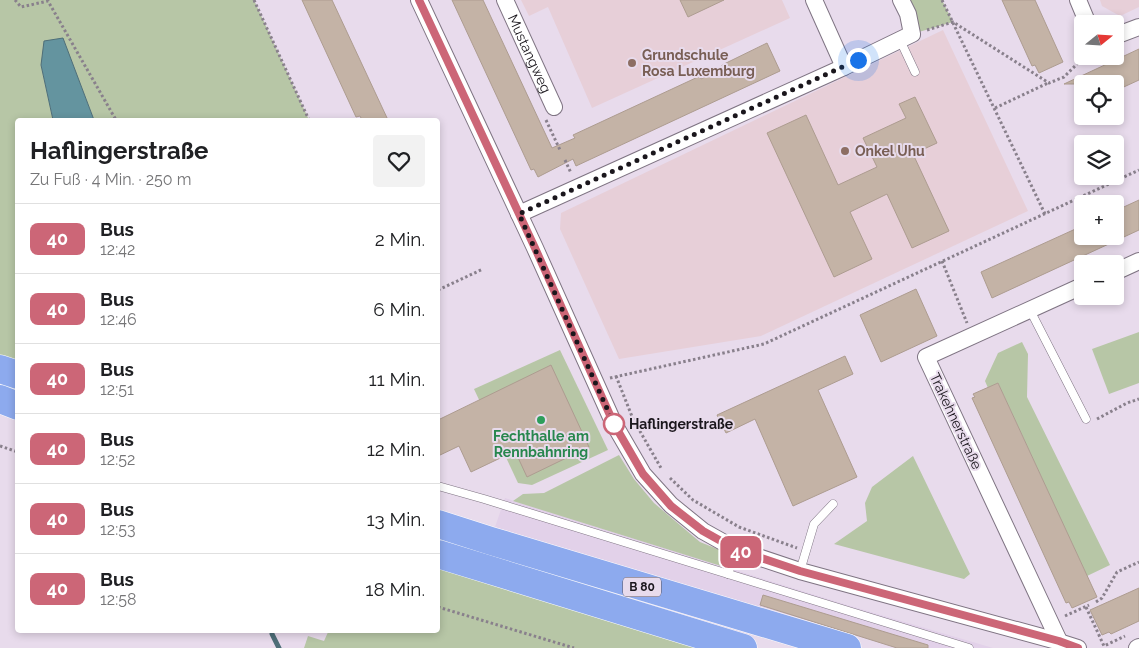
<!DOCTYPE html>
<html lang="de">
<meta charset="utf-8">
<style>
:root{--surface:#fff;--page:#f2f2f2;--text:#202124;--muted:#757577;--line:#e0e0e0}
body{margin:0;font-family:Raleway,sans-serif;background:var(--page);color:var(--text);height:100vh;display:flex;flex-direction:column;font-size:19px;white-space:nowrap}
*{box-sizing:border-box;margin:0}
p{font-size:16px;color:var(--muted)}
.icon{flex:none;width:28px;height:28px;fill:none;stroke:currentColor;stroke-width:2;stroke-linecap:round;stroke-linejoin:round}
.map{position:relative;flex:1;overflow:hidden}
.drawer{position:absolute;left:15px;top:118px;width:425px;height:515px;display:flex;flex-direction:column;background:var(--surface);border-radius:5px;box-shadow:0 2px 8px #0003}
.drawer>*{flex:none}
.badge{padding:0 10px;border-radius:8px;font-size:18px;line-height:32px}
.needle{width:32px;rotate:72deg}
.tools{position:absolute;left:1074px;top:15px;display:grid;gap:10px}
.tools a{display:grid;place-items:center;width:50px;height:50px;border-radius:5px;background:var(--surface);box-shadow:0 2px 8px #0003;font-size:25px}
.you{position:absolute;width:25px;height:25px;margin:-12px;border:4px solid #fff;border-radius:50%;background:#1a73e8;box-shadow:0 0 0 8px #1a73e833}
.map>.badge{position:absolute;translate:-50% -50%;box-shadow:0 0 0 2px #fff}
.round{display:grid;place-items:center;flex:none;width:52px;height:52px;border-radius:5px;background:var(--page)}
.summary{display:flex;align-items:center;justify-content:space-between;height:85px;padding:0 15px}
h1{font-size:24px;font-weight:700;line-height:38px}
ul{padding:0;list-style:none}
li{display:flex;align-items:center;gap:15px;height:70px;padding:0 15px;border-top:1px solid var(--line)}
li div{flex:1}
li b{display:block;font-size:19px}
li em{font-style:normal}
li .badge{min-width:55px;font-weight:700;text-align:center}
.map>svg:first-child{display:block}
.built{fill:#e2d1e9}
.education{fill:#e7cfd8}
.green{fill:#b7c6a6}
.water{fill:#64949f;stroke:#4e6e78}
.lines{fill:none;stroke-linecap:round;stroke-linejoin:round}
.stream{stroke:#4e6e78;stroke-width:5}
.building{fill:#c4b3a6;stroke:#ad9c90}
.lane-casing{stroke:#7f7483;stroke-width:9}
.street-casing{stroke:#7f7483;stroke-width:18}
.highway-casing{stroke:#fff;stroke-width:29}
.path{stroke:#89808c;stroke-width:3;stroke-dasharray:2.5 2.5;stroke-linecap:butt}
.lane{stroke:#fff;stroke-width:8}
.street{stroke:#fff;stroke-width:16}
.highway{stroke:#8daaee;stroke-width:28}
.line-casing{stroke:#fff;stroke-width:11}
.line{stroke:#c67;stroke-width:8}
.walk{stroke:#1a161c;stroke-width:5;stroke-dasharray:0 9}
.education-dot{fill:#8d6e63;stroke:#e8dbec;stroke-width:2}
.leisure-dot{fill:#2e9e5b;stroke:#e8dbec;stroke-width:2}
.stop-dot{fill:#fff;stroke:#c67;stroke-width:2.5}
.labels{text-anchor:middle;dominant-baseline:central;stroke-width:4;stroke-linejoin:round;paint-order:stroke}
.shield{fill:#e8dbec;stroke:#58515a;stroke-width:1}
.shield-label{font-size:12px;font-weight:bold;fill:#1a161c}
.street-label{font-size:14px;fill:#1a161c;stroke:#e8dbec}
.education-label{font-size:14px;font-weight:bold;fill:#785e54;stroke:#e8dbec;text-anchor:start}
.stop-label{font-size:14px;font-weight:bold;fill:#1a161c;stroke:#e8dbec;text-anchor:start}
.leisure-label{font-size:14px;font-weight:bold;fill:#27864d;stroke:#e8dbec}
</style>
<div class="map">
<svg width="1139" height="648" viewBox="0 0 1139 648">
<rect width="100%" height="100%" fill="#e8dbec"/>
<path class="built" d="M505 498 847 605 993 648H897L495 527Z"/>
<g class="education">
<path d="M521 0H782L790 18 592 108 548 7 529 16Z"/>
<path d="M1100 0H1139V7L1120 16 1102 6Z"/>
<path d="M943 30 1028 211 761 336 619 359 560 229 561 213Z"/>
</g>
<g class="green">
<path d="M0 0H254L309 120H94L63 39 41 65 53 120H18L17 362 0 355Z"/>
<path d="M901 0H942L953 22 912 34Z"/>
<path d="M1139 332V383L1109 394 1092 349Z"/>
<path d="M1022 342 1028 354 1027 397 1110 565 1087 576 998 383 988 388 985 381 998 353Z"/>
<path d="M560 350 608 450 532 485 518 483 474 389Z"/>
<path d="M619 455 634 479 654 503 700 542 725 552 721 566 513 501 523 494 544 493Z"/>
<path d="M913 456 970 574 964 579 834 544 867 521 865 503 872 487Z"/>
<path d="M438 568 701 648H304L308 636 324 641 329 630H438Z"/>
</g>
<path class="water" d="M63 38 94 120H53L41 65 44 41Z"/>
<g class="lines">
<path class="stream" d="M272 630V634L279 648"/>
</g>
<g class="building">
<path d="M302 0H332L388 120H362L360 116 356 117Z"/>
<path d="M452 0H483L552 148 575 138 573 135 700 76 701 79 723 68 722 65 767 43 780 71 576 166 573 159 538 177 534 169 531 170Z"/>
<path d="M680 0H724L688 17Z"/>
<path d="M1002 0H1035L1063 62 1039 73 1035 65 1032 66Z"/>
<path d="M1139 49V80L1115 91V84H1064Z"/>
<path d="M915 97 937 143 913 154 949 231 912 248 887 194 850 212 872 259 834 277 767 133 806 115 838 185 877 167 863 138 906 118 899 104Z"/>
<path d="M1139 200V230L992 298 981 272 1082 226V236H1115V211Z"/>
<path d="M916 289 937 336 881 362 860 315Z"/>
<path d="M845 356 853 374 818 390 857 477 793 506 755 419 726 433 717 415Z"/>
<path d="M551 365 589 447 527 477 515 451 471 472 459 446 438 456V420Z"/>
<path d="M998 383 1097 597 1072 608 1069 602 1066 603 972 398 975 397 973 394Z"/>
<path d="M1139 588V621L1111 634 1109 632 1102 635 1090 610Z"/>
<path d="M763 595 928 645V648H897L760 605Z"/>
</g>
<g class="lines">
<g class="lane-casing">
<g id="lane">
<path d="M900 40 915 72"/>
<path d="M1030 310 1086 419"/>
<path d="M438 486 484 499 969 648"/>
<path d="M800 571 814 524 833 504"/>
<path d="M728 574 737 550"/>
</g>
</g>
<g class="street-casing">
<g id="street">
<path d="M419 0 535 248 614 424 643 474 671 505 703 531 737 550 800 571 1053 640 1078 648"/>
<path id="s1" d="M505 0 554 107"/>
<path d="M814 0 844 67"/>
<path d="M1078 0 1088 24"/>
<path d="M1115 36 1139 27"/>
<path d="M519 214 844 67 912 34 908 14 901 0"/>
<path d="M1115 272 1139 261"/>
<path d="M1059 641 926 357 1082 286"/>
<path d="M1137 648 1139 647"/>
</g>
</g>
<g class="highway-casing">
<g id="highway">
<path d="M0 369 18 375"/>
<path d="M0 399 18 406"/>
<path d="M438 524 491 541 847 648"/>
<path d="M438 554 743 648"/>
</g>
</g>
<g class="path">
<path d="M15 0 21 7 48 1 116 120"/>
<path d="M254 0 309 120"/>
<path d="M942 0 1045 214"/>
<path d="M927 30 953 22 1049 83 1064 77 1085 56"/>
<path d="M995 108 1048 83"/>
<path d="M546 120 560 150"/>
<path d="M565 160 571 173"/>
<path d="M942 261 967 323"/>
<path d="M438 290 483 269"/>
<path d="M616 376 633 419 661 468"/>
<path d="M610 378 764 344 1139 170"/>
<path d="M1097 419 1127 403 1139 399"/>
<path d="M0 446 18 452"/>
<path d="M670 478 693 500 739 527 797 548"/>
<path d="M1096 602 1102 598 1117 572 1139 562"/>
<path d="M438 607 574 648"/>
<path d="M1086 607 1104 646 1125 636"/>
<path d="M1065 616 1089 605"/>
</g>
<use href="#lane" class="lane"/>
<use href="#street" class="street"/>
<use href="#highway" class="highway"/>
</g>
<g class="lines">
<g class="line-casing">
<path id="line" d="M419 0 535 248 614 424 643 474 671 506 703 531 737 550 800 571 1059 641 1078 648"/>
</g>
<use href="#line" class="line"/>
<path class="walk" d="M614 424 519 214 858 60"/>
</g>
<g class="education-dot">
<circle cx="632" cy="63" r="5"/>
<circle cx="845" cy="151" r="5"/>
</g>
<circle class="leisure-dot" cx="541" cy="420" r="5"/>
<circle class="stop-dot" cx="614" cy="424" r="10"/>
<g class="labels">
<rect class="shield" x="623" y="577.5" width="38" height="19" rx="4"/>
<g class="shield-label">
<text x="642" y="587">B 80</text>
</g>
<g class="street-label">
<text stroke="none"><textPath href="#s1" startOffset="59">Mustangweg</textPath></text>
<text transform="translate(956 421) rotate(65)">Trakehnerstraße</text>
</g>
<g class="education-label">
<text x="642" y="55">Grundschule<tspan x="642" dy="16">Rosa Luxemburg</tspan></text>
<text x="855" y="151">Onkel Uhu</text>
</g>
<g class="stop-label">
<text x="629" y="424">Haflingerstraße</text>
</g>
<g class="leisure-label">
<text x="541" y="436">Fechthalle am<tspan x="541" dy="16">Rennbahnring</tspan></text>
</g>
</g>
</svg>
<div class="tools">
<a><svg class="needle" viewBox="-14 -14 28 28"><path d="M0-13l5 13h-10z" fill="#e53935"/><path d="M0 13l5-13h-10z" fill="#757577"/></svg></a>
<a><svg class="icon" aria-label="locate" viewBox="0 0 24 24"><circle cx="12" cy="12" r="6"/><path d="M12 2v4M12 18v4M2 12h4M18 12h4"/></svg></a>
<a><svg class="icon" aria-label="layers" viewBox="0 0 24 24"><path d="M12 4l9 5-9 5-9-5zM3 14l9 5 9-5"/></svg></a>
<a>+</a>
<a>−</a>
</div>
<div class="you" style="left:858px;top:60px"></div>
<b class="badge" style="left:741px;top:552px;background:#c67;color:#fff">40</b>
<section class="drawer">
<div class="summary"><div><h1>Haflingerstraße</h1><p>Zu Fuß · 4 Min. · 250 m</p></div><a class="round"><svg class="icon" aria-label="heart" viewBox="0 0 24 24"><path d="M12 20l-8-8c-3-5 5-10 8-4 3-6 11-1 8 4z"/></svg></a></div>
<ul>
<li><span class="badge" style="background:#c67;color:#fff">40</span><div><b>Bus</b><p>12:42</p></div><em>2 Min.</em></li>
<li><span class="badge" style="background:#c67;color:#fff">40</span><div><b>Bus</b><p>12:46</p></div><em>6 Min.</em></li>
<li><span class="badge" style="background:#c67;color:#fff">40</span><div><b>Bus</b><p>12:51</p></div><em>11 Min.</em></li>
<li><span class="badge" style="background:#c67;color:#fff">40</span><div><b>Bus</b><p>12:52</p></div><em>12 Min.</em></li>
<li><span class="badge" style="background:#c67;color:#fff">40</span><div><b>Bus</b><p>12:53</p></div><em>13 Min.</em></li>
<li><span class="badge" style="background:#c67;color:#fff">40</span><div><b>Bus</b><p>12:58</p></div><em>18 Min.</em></li>
</ul>
</section>
</div>
